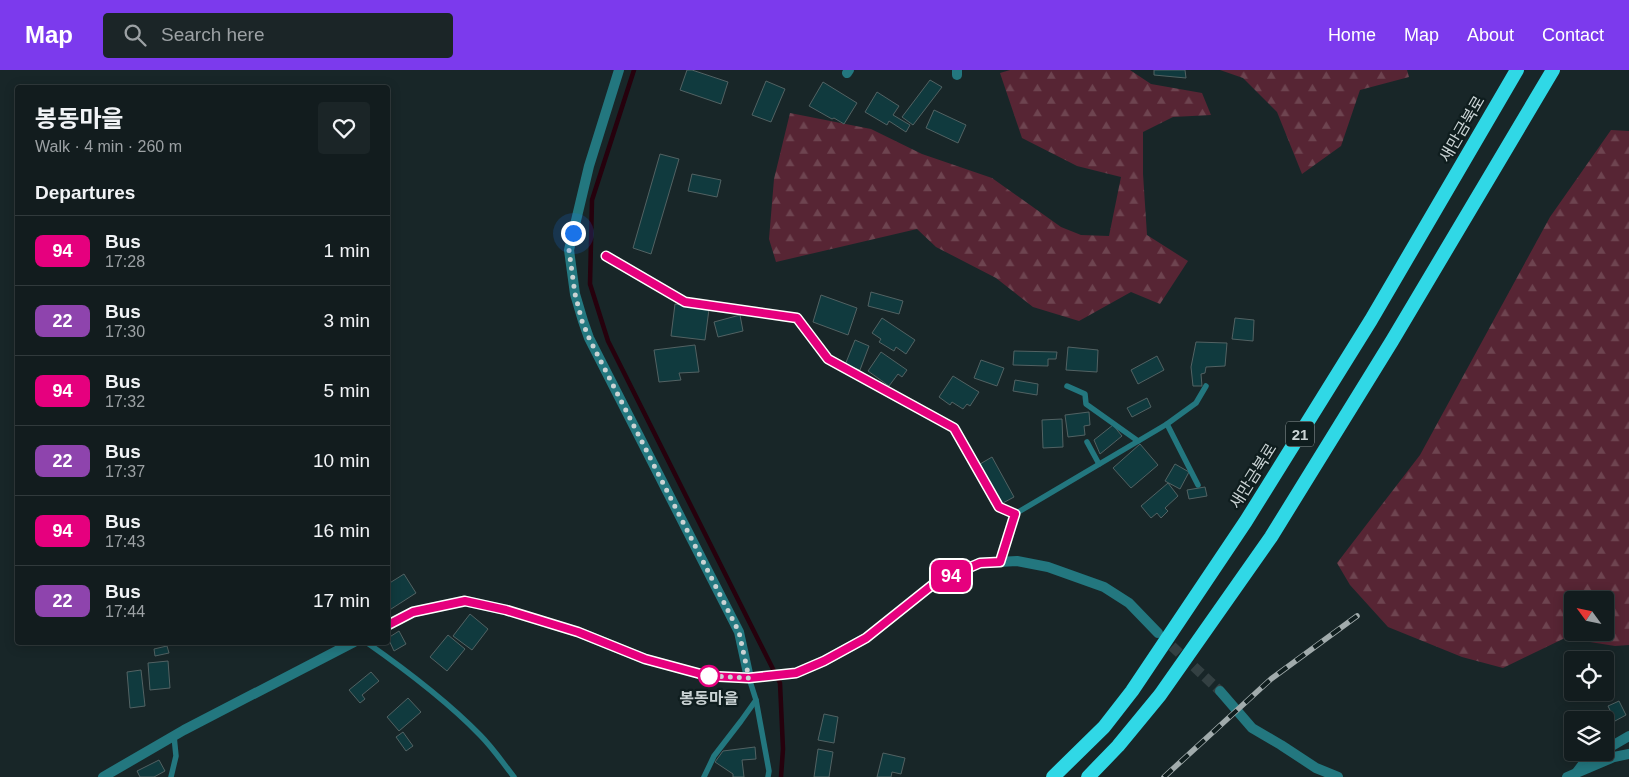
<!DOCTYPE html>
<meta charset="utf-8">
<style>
:root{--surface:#121c1e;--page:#1b2527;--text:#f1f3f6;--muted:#9ca1a4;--line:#313a3c;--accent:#7c3aed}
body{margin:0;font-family:Helvetica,"Noto Sans KR",sans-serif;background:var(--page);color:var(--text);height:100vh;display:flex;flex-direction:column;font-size:19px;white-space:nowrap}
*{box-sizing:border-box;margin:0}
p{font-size:16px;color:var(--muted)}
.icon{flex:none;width:28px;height:28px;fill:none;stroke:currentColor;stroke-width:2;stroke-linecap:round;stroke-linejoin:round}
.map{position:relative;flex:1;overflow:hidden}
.details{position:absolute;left:15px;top:15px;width:375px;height:560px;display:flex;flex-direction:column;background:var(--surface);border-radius:5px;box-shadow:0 2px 12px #0003,0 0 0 1px var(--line)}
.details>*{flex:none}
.badge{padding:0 10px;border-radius:8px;font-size:18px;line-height:32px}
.needle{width:32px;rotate:303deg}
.fabs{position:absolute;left:1564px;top:521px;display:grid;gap:10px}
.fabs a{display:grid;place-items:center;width:50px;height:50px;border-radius:5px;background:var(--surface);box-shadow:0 2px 12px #0003,0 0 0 1px var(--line);font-size:25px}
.you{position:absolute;width:25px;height:25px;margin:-12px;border:4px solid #fff;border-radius:50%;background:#1a73e8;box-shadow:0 0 0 8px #1a73e833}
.map>.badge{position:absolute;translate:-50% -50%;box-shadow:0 0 0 2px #fff}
h2{padding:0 20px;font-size:19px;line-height:45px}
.round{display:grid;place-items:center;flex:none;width:52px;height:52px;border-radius:5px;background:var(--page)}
.headline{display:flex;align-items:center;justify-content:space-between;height:85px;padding:0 20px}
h1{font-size:24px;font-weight:700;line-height:38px}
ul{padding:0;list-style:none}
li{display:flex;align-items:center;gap:15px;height:70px;padding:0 20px;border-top:1px solid var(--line)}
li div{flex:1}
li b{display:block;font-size:19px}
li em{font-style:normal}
li .badge{min-width:55px;font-weight:700;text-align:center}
header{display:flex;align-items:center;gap:30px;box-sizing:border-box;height:70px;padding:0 25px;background:var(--accent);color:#fff}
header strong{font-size:24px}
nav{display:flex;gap:28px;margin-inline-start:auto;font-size:18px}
.search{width:350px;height:45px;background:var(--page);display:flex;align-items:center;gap:12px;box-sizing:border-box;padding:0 18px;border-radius:5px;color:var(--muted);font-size:19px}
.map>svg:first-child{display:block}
.forest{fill:url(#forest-firs);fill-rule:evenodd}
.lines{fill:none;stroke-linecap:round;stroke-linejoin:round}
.stream{stroke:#26010d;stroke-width:4.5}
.building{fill:#103a3e;stroke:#526263}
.minor-tunnel{stroke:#334042;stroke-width:10;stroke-dasharray:10 5;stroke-linecap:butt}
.service{stroke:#23777f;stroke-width:5.5}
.minor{stroke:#23777f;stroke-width:10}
.tertiary{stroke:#23777f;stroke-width:10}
.trunk{stroke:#30d8e6;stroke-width:14}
.rail-casing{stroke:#a1abac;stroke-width:5.5}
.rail{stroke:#0f1d1e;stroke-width:4;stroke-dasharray:11;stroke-linecap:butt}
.line-casing{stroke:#fff;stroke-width:11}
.line{stroke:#e6007e;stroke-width:8}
.walk{stroke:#cad3d4;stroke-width:5;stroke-dasharray:0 9}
.stop-dot{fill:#fff;stroke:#e6007e;stroke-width:2.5}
.labels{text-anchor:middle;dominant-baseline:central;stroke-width:4.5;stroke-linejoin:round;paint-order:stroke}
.shield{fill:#0f1d1e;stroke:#929c9d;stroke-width:1}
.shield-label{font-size:15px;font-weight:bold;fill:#cad3d4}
.street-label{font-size:16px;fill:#cad3d4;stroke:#0f1d1e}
.stop-label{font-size:16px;font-weight:bold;fill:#cad3d4;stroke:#0f1d1e}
</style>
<header>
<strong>Map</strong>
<div class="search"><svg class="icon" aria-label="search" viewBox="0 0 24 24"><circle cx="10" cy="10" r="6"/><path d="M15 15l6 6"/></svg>Search here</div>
<nav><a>Home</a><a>Map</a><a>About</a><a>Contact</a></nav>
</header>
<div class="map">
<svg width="1629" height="707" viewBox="0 0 1629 707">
<defs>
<pattern id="forest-firs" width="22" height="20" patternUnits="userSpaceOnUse" patternTransform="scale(1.25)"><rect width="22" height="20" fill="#572534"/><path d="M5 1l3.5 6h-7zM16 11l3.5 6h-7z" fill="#6e4450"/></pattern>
</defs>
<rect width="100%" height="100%" fill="#182628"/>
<g class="forest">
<path d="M1010 0H1130L1151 14 1202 23 1211 45 1173 47 1143 62V104L1147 165 1188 191 1160 234 1131 222 1079 251 1033 237 996 208 936 177 917 159 776 192 769 169 774 109 790 43 871 59 922 84 992 108 1061 157 1081 165 1109 166 1121 107 1077 96 1022 68 1000 3Z"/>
<path d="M1220 0H1407L1409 7 1360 20 1341 76 1302 104 1277 42 1243 8Z"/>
<path d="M1611 60 1629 61V575L1615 576 1565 568 1503 598 1462 587 1388 557 1350 515 1337 493 1420 385 1550 147ZM1572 530H1605V562H1572Z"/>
</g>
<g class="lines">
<path class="stream" d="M634 0 592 130 590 214 608 271 780 613 783 679 781 707"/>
</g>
<g class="building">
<path d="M687 0H692L728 12 721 34 680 20Z"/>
<path d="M1154 0H1185L1186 8 1154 5Z"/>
<path d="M930 10 942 17 913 55 902 47Z"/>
<path d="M766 11 785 19 771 52 752 45Z"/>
<path d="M823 12 857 33 844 54 834 48 832 49 809 36Z"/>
<path d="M877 22 899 36 893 45 910 55 906 62 889 51 887 55 865 42Z"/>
<path d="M934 40 966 55 958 73 926 58Z"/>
<path d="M660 84 679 89 651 184 633 178Z"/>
<path d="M692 104 721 110 717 127 688 121Z"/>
<path d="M871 222 903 231 899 244 868 236Z"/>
<path d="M821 225 857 238 848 265 813 252Z"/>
<path d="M675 234 709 239 705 270 671 266Z"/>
<path d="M740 245 743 261 718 267 714 252Z"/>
<path d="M882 248 915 270 906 284 896 277 894 281 879 272 881 269 872 263Z"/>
<path d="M1235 248 1254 250 1253 271 1232 269Z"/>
<path d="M855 270 869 276 860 300 845 295Z"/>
<path d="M1196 272 1227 273 1225 296 1206 297 1205 303 1201 304 1202 316H1193L1191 297Z"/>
<path d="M695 275 699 302 679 303 681 310 659 312 654 280Z"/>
<path d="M1068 277 1098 280 1097 302 1066 300Z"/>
<path d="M1014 281 1057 282 1056 289H1048V296L1013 295Z"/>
<path d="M881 282 907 300 902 307 898 304 889 316 868 301Z"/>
<path d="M1157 286 1164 300 1138 314 1131 300Z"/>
<path d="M981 290 1004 298 997 316 974 308Z"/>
<path d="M953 306 979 322 970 336 967 334 963 339 952 332 950 335 939 327Z"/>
<path d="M1015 310 1038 314 1037 325 1013 321Z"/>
<path d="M1147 328 1151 337 1132 347 1127 338Z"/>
<path d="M1089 342 1090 355 1084 356 1085 365 1068 367 1065 345Z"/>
<path d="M1062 349 1063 377 1043 378 1042 350Z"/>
<path d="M1113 355 1122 366 1100 384 1094 370Z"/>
<path d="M1140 374 1158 395 1131 418 1113 398Z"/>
<path d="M992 387 1014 427 1001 434 980 394Z"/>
<path d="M1175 394 1189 402 1180 419 1165 411Z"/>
<path d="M1168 413 1178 426 1165 438 1168 441 1161 448 1157 443 1151 448 1141 436Z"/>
<path d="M1205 417 1207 426 1189 429 1187 420Z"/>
<path d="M404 504 416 523 388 541V514Z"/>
<path d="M470 544 488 559 472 580 453 566Z"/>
<path d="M399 561 406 574 394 581 388 568Z"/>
<path d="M448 565 465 579 447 601 430 587Z"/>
<path d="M167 576 169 583 155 586 154 579Z"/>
<path d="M168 591 170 618 150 620 148 593Z"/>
<path d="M141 600 145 636 130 638 127 602Z"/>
<path d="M371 602 379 611 362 625 365 629 360 633 349 620Z"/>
<path d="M408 628 421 642 399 661 387 647Z"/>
<path d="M1619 631 1626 645 1615 651 1608 636Z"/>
<path d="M824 644 838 647 834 673 818 670Z"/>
<path d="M403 662 413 676 406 681 396 667Z"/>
<path d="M755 677 756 689 742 690 744 707H733V704L715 692 723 681Z"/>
<path d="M818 679 833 682 829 707H814Z"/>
<path d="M883 683 905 688 901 704 892 702 891 707H877Z"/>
<path d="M159 690 165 701 154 707H140L137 701Z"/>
</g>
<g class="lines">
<path class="minor-tunnel" d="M1161 566 1220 621"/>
<g class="service">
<path d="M606 187 685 233 797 248 828 289 954 358 999 437 1015 444"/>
<path d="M1067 316 1085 324 1086 334 1138 371"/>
<path d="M1167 354 1198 415"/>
<path d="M1087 372 1099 394"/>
<path d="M1000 492 1015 444 1167 354 1196 333 1206 316"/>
<path d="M366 572C406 600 446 630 480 665 493 678 503 693 514 707"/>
<path d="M756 630 769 701 768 707"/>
<path d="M171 707 176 686 174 666"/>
<path d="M704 707 714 686 741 651 756 630 749 608"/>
</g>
<g class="minor">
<path d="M619 0 589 96 569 180 575 224 583 251 589 268 739 562 749 608"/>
<path d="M957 0V5"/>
<path d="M847 3 849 0"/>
<path d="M936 512 980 493 1017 491 1048 497 1104 517 1129 533 1158 563"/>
<path d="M1220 621 1252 658 1281 675 1316 698 1338 707"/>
<path d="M1605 680 1629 666"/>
<path d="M1577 702 1586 690 1600 682"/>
<path d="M1567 707 1614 687 1629 684"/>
</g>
<g class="tertiary">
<path d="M388 555 413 542 465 531 506 540 578 562 645 589 708 606 749 608 796 603 824 591 866 568 936 512"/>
<path d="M103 707 184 660 354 572"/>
</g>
<g class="trunk">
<path d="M1053 707 1104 657 1132 621 1246 451 1371 250 1517 0"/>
<path d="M1088 707 1118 676 1160 625 1271 467 1392 271 1553 0"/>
</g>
<g class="rail-casing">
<path id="rail" d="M1164 707 1271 609 1357 546"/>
</g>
<use href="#rail" class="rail"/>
</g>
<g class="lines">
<g class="line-casing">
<path id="line" d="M388 555 413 542 465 531 506 540 578 562 645 589 708 606 749 608 796 603 824 591 866 568 936 512 980 493 1000 492 1015 444 999 437 954 358 828 289 797 248 685 232 606 186"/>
</g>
<use href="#line" class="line"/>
<path class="walk" d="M573 163 569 180 575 224 582 251 589 268 739 562 749 608 709 606"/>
</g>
<circle class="stop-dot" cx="709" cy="606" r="10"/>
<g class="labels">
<rect class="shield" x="1286" y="351.5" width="28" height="25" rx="4"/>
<g class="shield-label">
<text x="1300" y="364">21</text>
</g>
<g class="street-label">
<text transform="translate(1462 59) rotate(-60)">새만금북로</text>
<text transform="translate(1253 406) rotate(-58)">새만금북로</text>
</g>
<g class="stop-label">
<text x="709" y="628">봉동마을</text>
</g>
</g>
</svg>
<div class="fabs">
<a><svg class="needle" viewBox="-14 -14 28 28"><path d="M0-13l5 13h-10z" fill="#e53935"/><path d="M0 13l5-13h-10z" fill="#9ca1a4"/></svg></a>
<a><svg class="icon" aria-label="locate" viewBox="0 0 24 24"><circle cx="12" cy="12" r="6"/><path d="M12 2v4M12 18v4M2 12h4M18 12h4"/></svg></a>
<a><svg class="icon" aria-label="layers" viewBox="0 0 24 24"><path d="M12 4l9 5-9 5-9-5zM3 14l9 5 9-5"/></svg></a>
</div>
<div class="you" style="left:573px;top:163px"></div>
<b class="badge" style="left:951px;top:506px;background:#e6007e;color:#fff">94</b>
<section class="details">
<div class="headline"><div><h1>봉동마을</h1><p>Walk · 4 min · 260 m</p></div><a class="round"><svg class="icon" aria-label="heart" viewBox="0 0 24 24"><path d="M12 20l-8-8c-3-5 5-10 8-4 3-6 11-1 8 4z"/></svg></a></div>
<h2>Departures</h2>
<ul>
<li><span class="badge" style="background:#e6007e;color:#fff">94</span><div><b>Bus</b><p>17:28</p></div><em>1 min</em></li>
<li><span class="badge" style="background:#8e44ad;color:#fff">22</span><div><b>Bus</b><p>17:30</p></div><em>3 min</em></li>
<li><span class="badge" style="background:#e6007e;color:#fff">94</span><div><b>Bus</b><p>17:32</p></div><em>5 min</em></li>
<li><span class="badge" style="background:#8e44ad;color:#fff">22</span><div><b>Bus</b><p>17:37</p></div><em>10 min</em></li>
<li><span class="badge" style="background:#e6007e;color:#fff">94</span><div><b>Bus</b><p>17:43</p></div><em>16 min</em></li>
<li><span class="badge" style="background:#8e44ad;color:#fff">22</span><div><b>Bus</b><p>17:44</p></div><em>17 min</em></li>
</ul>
</section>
</div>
